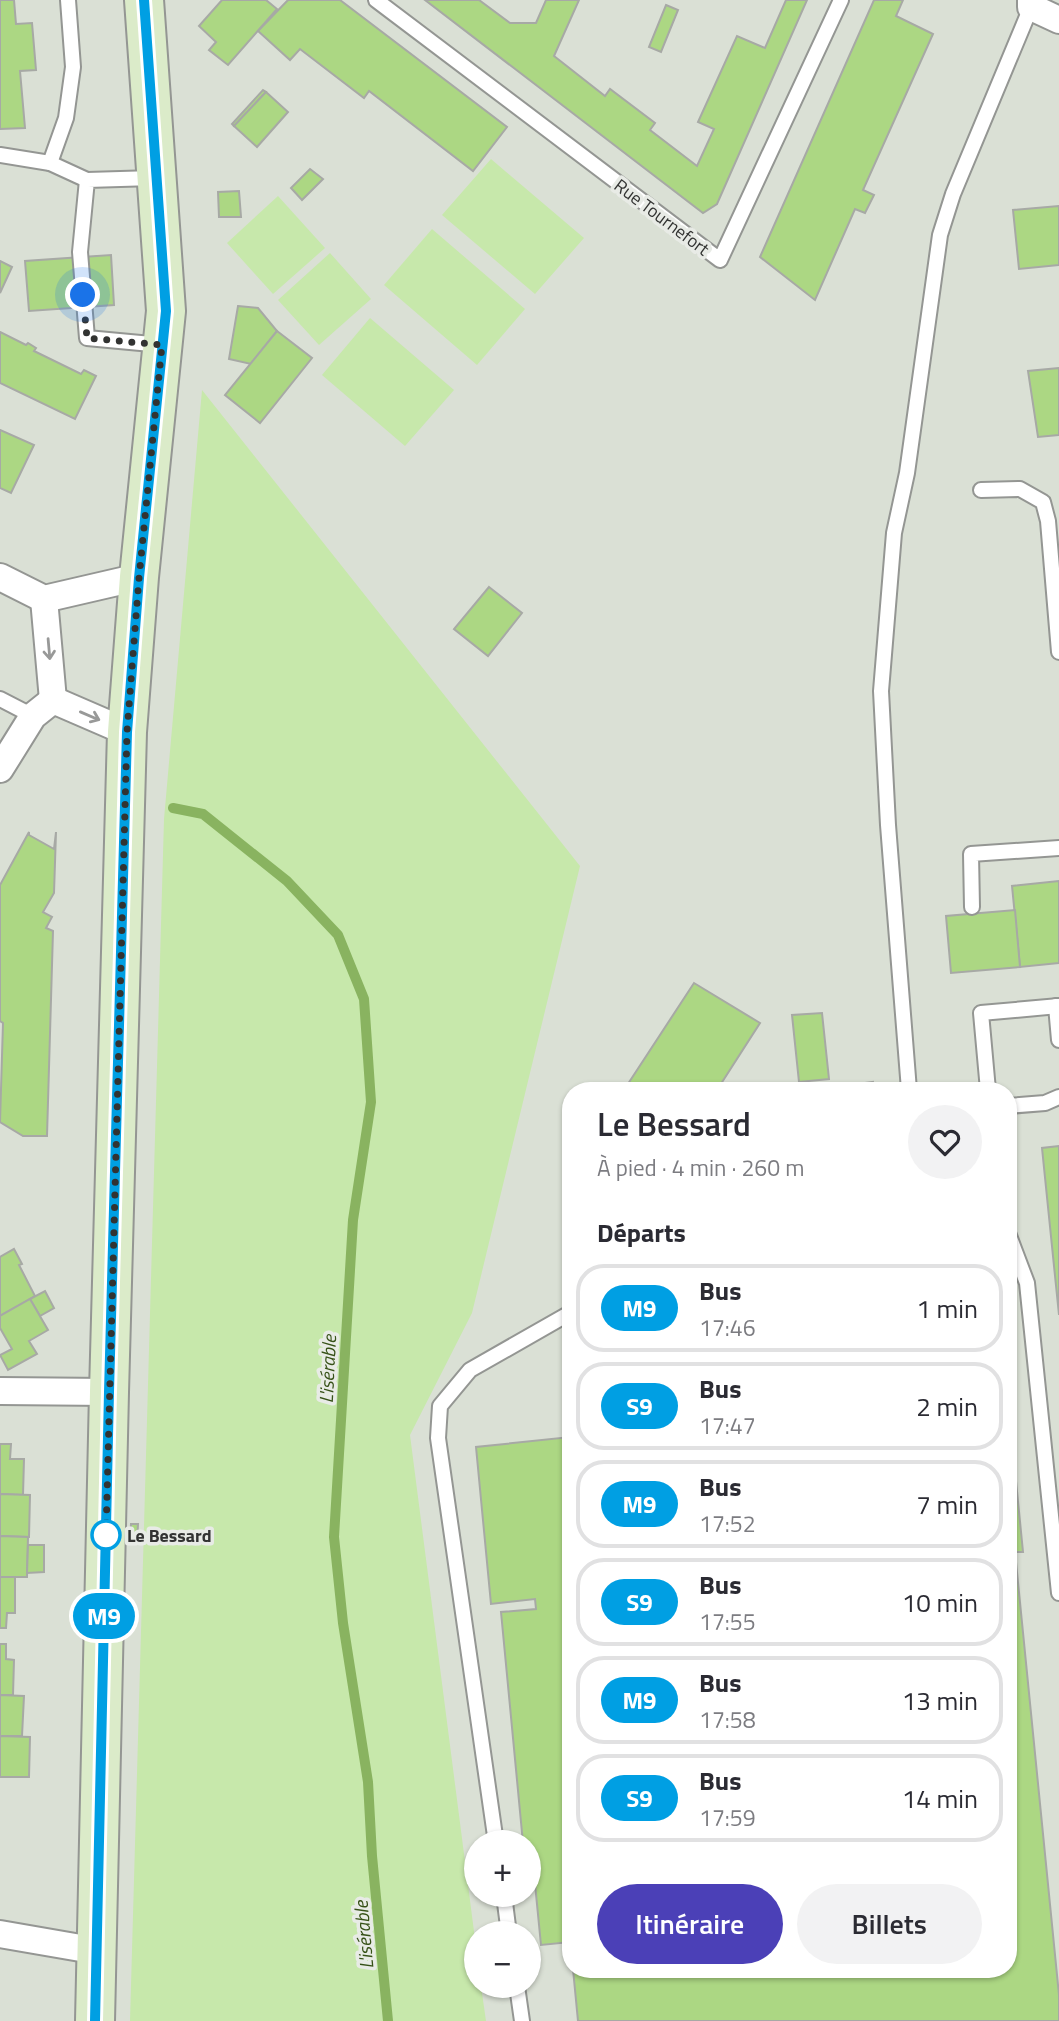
<!DOCTYPE html>
<html lang="fr">
<meta charset="utf-8">
<style>
:root{--surface:#fff;--page:#f2f2f3;--text:#2b2b33;--muted:#7c7c81;--line:#e1e1e2;--accent:#4b40b7}
body{margin:0;font-family:"Titillium Web",sans-serif;background:var(--page);color:var(--text);height:100vh;display:flex;flex-direction:column;font-size:26px;white-space:nowrap}
*{box-sizing:border-box;margin:0}
p{font-size:23px;color:var(--muted)}
.icon{flex:none;width:38px;height:38px;fill:none;stroke:currentColor;stroke-width:2;stroke-linecap:round;stroke-linejoin:round}
.map{position:relative;flex:1;overflow:hidden}
.panel{position:absolute;left:562px;top:1082px;width:455px;height:896px;display:flex;flex-direction:column;background:var(--surface);border-radius:28px;box-shadow:0 2px 5px #0004}
.panel>*{flex:none}
.badge{padding:0 14px;border-radius:23px;font-size:24px;line-height:46px}
.controls{position:absolute;left:464px;top:1830px;display:grid;gap:14px}
.controls a{display:grid;place-items:center;width:77px;height:77px;border-radius:50%;background:var(--surface);box-shadow:0 2px 5px #0004;font-size:35px}
.you{position:absolute;width:35px;height:35px;margin:-18px;border:5px solid #fff;border-radius:50%;background:#1a73e8;box-shadow:0 0 0 10px #1a73e833}
.map>.badge{position:absolute;translate:-50% -50%;box-shadow:0 0 0 4px #fff}
h2{padding:0 35px;font-size:26px;line-height:63px}
.round{display:grid;place-items:center;flex:none;width:74px;height:74px;border-radius:37px;background:var(--page)}
.overview{display:flex;align-items:center;justify-content:space-between;height:119px;padding:0 35px}
h1{font-size:33px;font-weight:600;line-height:52px}
.button{display:flex;gap:14px;margin-top:auto;padding:14px 35px}
.button a{flex:1;height:80px;border-radius:42px;background:var(--accent);color:#fff;font-size:28px;font-weight:600;line-height:80px;text-align:center}
.button a+a{background:var(--page);color:var(--text)}
ul{padding:0;list-style:none}
li{display:flex;align-items:center;gap:21px;height:88px;margin:0 14px 10px;padding:0 21px;border:4px solid var(--line);border-radius:28px}
li div{flex:1}
li b{display:block;font-size:26px}
li em{font-style:normal}
li .badge{min-width:77px;font-weight:700;text-align:center}
.map>svg:first-child{display:block}
.built{fill:#dae0d5;fill-rule:evenodd}
.green{fill:#c7e8ab}
.lines{fill:none;stroke-linecap:round;stroke-linejoin:round}
.stream{stroke:#89b360;stroke-width:10}
.building{fill:#acd783;stroke:#a7a9a5;stroke-width:2}
.lane-casing{stroke:#949693;stroke-width:18}
.street-casing{stroke:#949693;stroke-width:30}
.secondary-casing{stroke:#949693;stroke-width:42}
.lane{stroke:#fff;stroke-width:14}
.street{stroke:#fff;stroke-width:26}
.secondary{stroke:#dbebc9;stroke-width:38}
.oneway{stroke:#989998}
.line-casing{stroke:#fff;stroke-width:16}
.line{stroke:#009fe3;stroke-width:10}
.walk{stroke:#323332;stroke-width:7;stroke-dasharray:0 12.6}
.stop-dot{fill:#fff;stroke:#009fe3;stroke-width:3.5}
.labels{text-anchor:middle;dominant-baseline:central;stroke-width:7;stroke-linejoin:round;paint-order:stroke}
.street-label{font-size:18px;fill:#323332;stroke:#e8ebe6}
.stop-label{font-size:18px;font-weight:bold;fill:#323332;stroke:#e8ebe6;text-anchor:start}
.water-label{font-size:19px;font-style:italic;fill:#365117;stroke:#e8ebe6}
</style>
<div class="map">
<svg width="1059" height="2021" viewBox="0 0 1059 2021">
<rect width="100%" height="100%" fill="#e8ebe6"/>
<path class="built" d="M0 0H1059V2021H0ZM570 1090H1008V1969H570ZM476 1843H528V1895H476ZM476 1934H528V1986H476Z"/>
<g class="green">
<path d="M491 159 584 238 535 294 442 215Z"/>
<path d="M278 196 325 248 273 294 227 243Z"/>
<path d="M432 229 525 309 477 365 384 285Z"/>
<path d="M330 253 371 299 319 345 278 300Z"/>
<path d="M370 318 454 390 405 446 322 375Z"/>
<path d="M202 390 580 866 472 1313 410 1435 476 1947V1986H481L486 2021H130L164 819Z"/>
</g>
<g class="lines">
<path class="stream" d="M173 808 203 814 287 881 338 935 364 999 371 1102 353 1220 334 1537 343 1623 368 1782 372 1856 388 2021"/>
</g>
<g class="building">
<path d="M0 0H14L16 24 32 23 36 70 20 71 25 128 0 129Z"/>
<path d="M222 0H266L277 9 228 65 209 50 216 42 199 26Z"/>
<path d="M288 0H340L507 127 473 171 369 91 364 98 300 49 290 60 258 31Z"/>
<path d="M425 0H479L510 23H536L546 0H579L554 56 605 96 610 89 655 123 650 130 697 166 714 129 698 122 737 36 765 48 786 0H807L717 204 703 213Z"/>
<path d="M874 0H903L896 16 933 34 863 190 874 195 865 213 855 209 815 300 760 257Z"/>
<path d="M666 5 678 10 661 52 649 47Z"/>
<path d="M263 90 266 92 234 126 232 124Z"/>
<path d="M266 92 288 112 257 147 234 126Z"/>
<path d="M310 169 323 179 302 200 291 188Z"/>
<path d="M239 191 241 217H219L218 192Z"/>
<path d="M1059 206V265L1019 269 1013 210Z"/>
<path d="M111 255 114 305 29 311 25 261Z"/>
<path d="M0 261 12 267 0 293Z"/>
<path d="M238 306 258 308 277 331 251 364 229 359Z"/>
<path d="M277 331 312 358 260 423 225 395Z"/>
<path d="M0 332 26 345 28 343 36 348 34 351 81 374 84 370 96 376 75 419 0 383Z"/>
<path d="M1059 368V435L1038 437 1028 371Z"/>
<path d="M0 430 34 445 11 493 0 488Z"/>
<path d="M489 587 522 613 488 656 454 629Z"/>
<path d="M29 832V835L54 849 56 832 54 893 43 912 52 917 46 928 53 931 47 1136H23L0 1122 3 1023 0 1021V885Z"/>
<path d="M1059 881V963L1020 967 1012 886Z"/>
<path d="M1015 910 1020 967 951 973 946 916Z"/>
<path d="M694 983 760 1023 717 1090H624Z"/>
<path d="M822 1013 829 1079 799 1082 792 1015Z"/>
<path d="M873 1082 874 1090H814Z"/>
<path d="M1059 1146V1315L1042 1148Z"/>
<path d="M14 1249 22 1264 19 1265 35 1296 0 1316V1257Z"/>
<path d="M45 1291 54 1308 40 1316 30 1299Z"/>
<path d="M30 1299 48 1330 29 1341 37 1354 8 1370 0 1355 12 1349 0 1328V1316Z"/>
<path d="M1008 1400 1023 1552H1015L1059 1995V2021H578L573 1969H1008Z"/>
<path d="M570 1437V1947V1942L541 1945 535 1884 528 1883V1843H523L501 1612 536 1609 535 1599 491 1604 476 1447Z"/>
<path d="M0 1444H11L10 1459H24L23 1495 0 1494Z"/>
<path d="M0 1494 30 1495 29 1537 0 1536Z"/>
<path d="M131 1524H138L137 1544H130Z"/>
<path d="M0 1536 28 1537 27 1577H0Z"/>
<path d="M28 1545H44V1572L27 1573Z"/>
<path d="M0 1577H15V1613H7L6 1628H0Z"/>
<path d="M0 1644H6V1659L14 1660 13 1695H0Z"/>
<path d="M0 1695 24 1696 22 1736H0Z"/>
<path d="M0 1736 30 1737 29 1777H0Z"/>
</g>
<g class="lines">
<g class="lane-casing">
<g id="lane">
<path d="M376 0 720 260 841 0"/>
<path d="M0 155 50 163 87 180"/>
<path d="M50 163 66 118 73 67 68 0"/>
<path d="M154 178 87 180 80 252 87 338 162 345"/>
<path d="M981 490 1020 489 1043 502 1048 521 1059 652"/>
<path d="M0 699 33 716"/>
<path d="M972 907 971 854 1059 848"/>
<path d="M1056 1006 1059 1040"/>
<path d="M909 1090 888 825 881 691 894 533 907 473 940 235 953 194 1031 7"/>
<path d="M988 1090 981 1013 1059 1006"/>
<path d="M1008 1106 1045 1103 1059 1097"/>
<path d="M1008 1233 1027 1283 1059 1593"/>
<path d="M496 1843 438 1438 440 1406 470 1370 570 1313"/>
<path d="M504 1895 509 1934"/>
<path d="M517 1986 522 2021"/>
</g>
</g>
<g class="street-casing">
<g id="street">
<path d="M1031 0V7L1059 20"/>
<path d="M0 577 44 599 139 577"/>
<path d="M44 599 53 700"/>
<path d="M53 700 127 732"/>
<path d="M0 769 33 716 53 700"/>
<path d="M0 1391 109 1392"/>
<path d="M0 1934 98 1951"/>
</g>
</g>
<g class="secondary-casing">
<path id="secondary" d="M95 2021 109 1392 127 732 139 577 166 311 144 0"/>
</g>
<use href="#lane" class="lane"/>
<use href="#street" class="street"/>
<use href="#secondary" class="secondary"/>
</g>
<defs><path id="oneway-shaft" d="M-6 0H5M1.5-3L5.5 0L1.5 3" fill="none" stroke-width="1.6" stroke-linecap="round" stroke-linejoin="round" transform="scale(1.75)"/></defs>
<g class="oneway">
<use href="#oneway-shaft" transform="translate(49 649) rotate(85)"/>
<use href="#oneway-shaft" transform="translate(90 716) rotate(23)"/>
</g>
<g class="lines">
<g class="line-casing">
<path id="line" d="M95 2021 109 1392 127 732 139 578 166 311 144 0"/>
</g>
<use href="#line" class="line"/>
<path class="walk" d="M83 295 87 338 162 345 139 578 127 732 106 1535"/>
</g>
<circle class="stop-dot" cx="106" cy="1535" r="14"/>
<g class="labels">
<g class="street-label">
<text transform="translate(662 217) rotate(37)">Rue Tournefort</text>
</g>
<g class="stop-label">
<text x="127" y="1535">Le Bessard</text>
</g>
<g class="water-label">
<text transform="translate(327 1369) rotate(-87)">L'isérable</text>
<text transform="translate(363 1935) rotate(-95)">L'isérable</text>
</g>
</g>
</svg>
<div class="controls">
<a>+</a>
<a>−</a>
</div>
<div class="you" style="left:83px;top:295px"></div>
<b class="badge" style="left:104px;top:1616px;background:#009fe3;color:#fff">M9</b>
<section class="panel">
<div class="overview"><div><h1>Le Bessard</h1><p>À pied · 4 min · 260 m</p></div><a class="round"><svg class="icon" aria-label="heart" viewBox="0 0 24 24"><path d="M12 20l-8-8c-3-5 5-10 8-4 3-6 11-1 8 4z"/></svg></a></div>
<h2>Départs</h2>
<ul>
<li><span class="badge" style="background:#009fe3;color:#fff">M9</span><div><b>Bus</b><p>17:46</p></div><em>1 min</em></li>
<li><span class="badge" style="background:#009fe3;color:#fff">S9</span><div><b>Bus</b><p>17:47</p></div><em>2 min</em></li>
<li><span class="badge" style="background:#009fe3;color:#fff">M9</span><div><b>Bus</b><p>17:52</p></div><em>7 min</em></li>
<li><span class="badge" style="background:#009fe3;color:#fff">S9</span><div><b>Bus</b><p>17:55</p></div><em>10 min</em></li>
<li><span class="badge" style="background:#009fe3;color:#fff">M9</span><div><b>Bus</b><p>17:58</p></div><em>13 min</em></li>
<li><span class="badge" style="background:#009fe3;color:#fff">S9</span><div><b>Bus</b><p>17:59</p></div><em>14 min</em></li>
</ul>
<div class="button"><a>Itinéraire</a><a>Billets</a></div>
</section>
</div>
